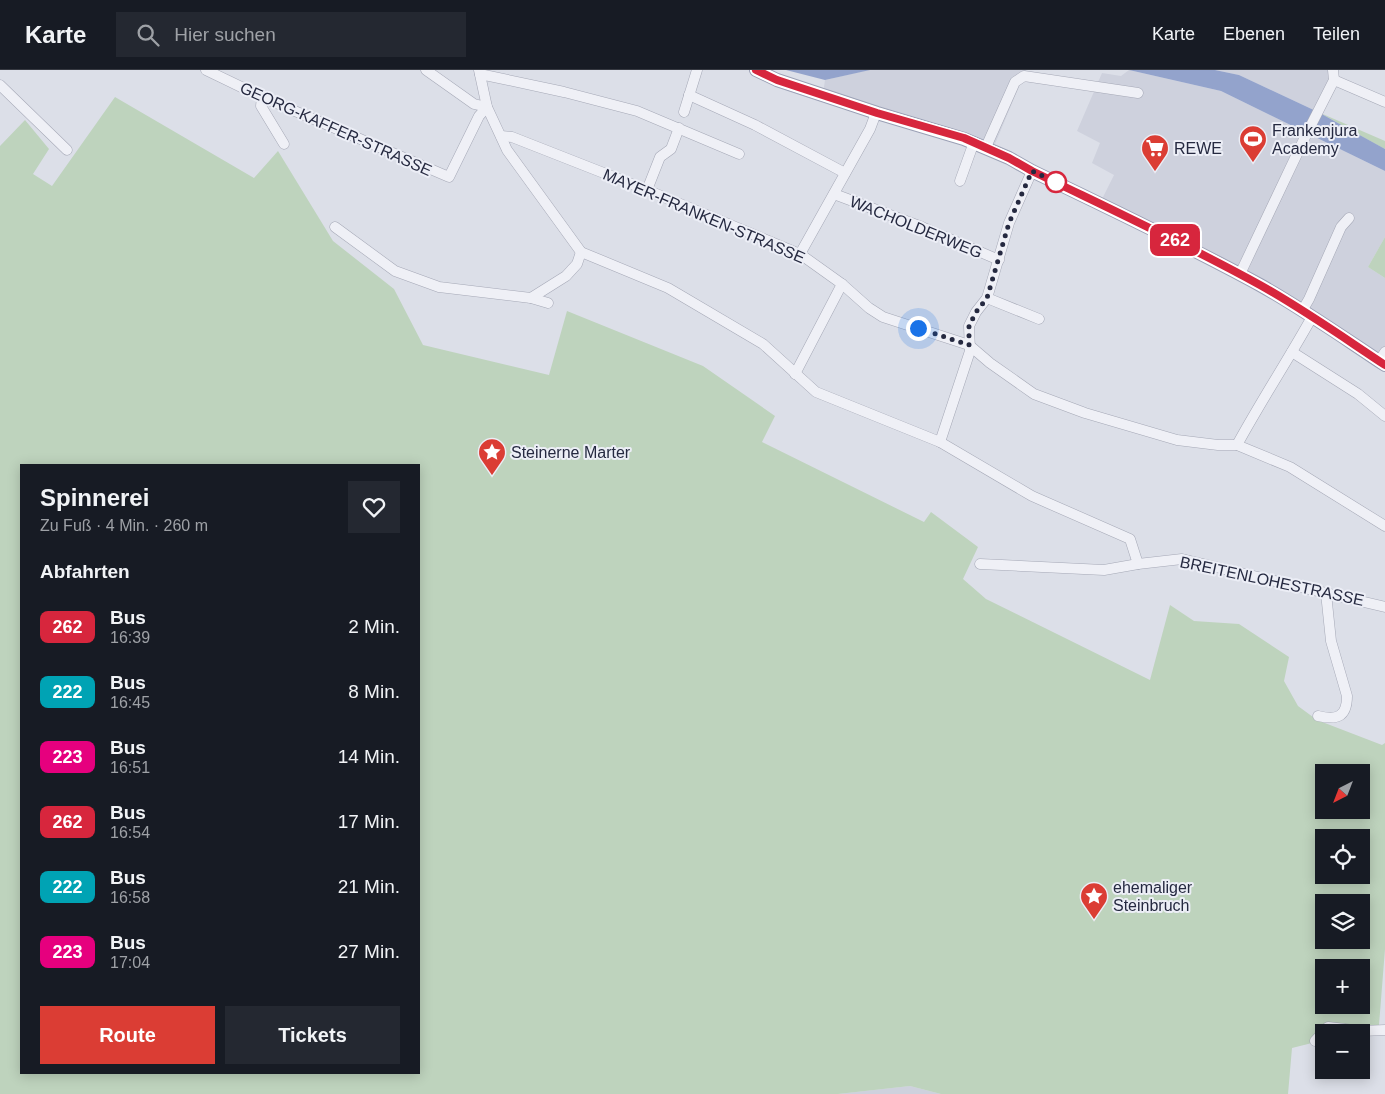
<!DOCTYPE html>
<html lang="de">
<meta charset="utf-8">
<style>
:root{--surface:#171b24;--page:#242831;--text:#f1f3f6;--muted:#9ea1a6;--line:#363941;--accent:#db3d34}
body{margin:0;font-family:Arial,sans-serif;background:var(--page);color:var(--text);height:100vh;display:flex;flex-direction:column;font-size:19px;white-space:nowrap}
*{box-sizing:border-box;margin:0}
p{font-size:16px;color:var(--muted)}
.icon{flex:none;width:28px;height:28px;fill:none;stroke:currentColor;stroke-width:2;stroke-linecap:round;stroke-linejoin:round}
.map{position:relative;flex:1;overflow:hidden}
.panel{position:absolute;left:20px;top:394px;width:400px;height:610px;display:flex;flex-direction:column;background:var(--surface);border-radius:0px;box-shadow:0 2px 12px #0003}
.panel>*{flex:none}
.badge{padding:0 10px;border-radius:8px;font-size:18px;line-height:32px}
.needle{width:32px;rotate:222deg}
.fabs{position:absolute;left:1315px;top:694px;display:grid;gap:10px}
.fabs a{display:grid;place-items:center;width:55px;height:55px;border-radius:0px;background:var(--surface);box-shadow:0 2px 12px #0003;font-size:25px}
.you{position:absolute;width:25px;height:25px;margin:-12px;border:4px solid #fff;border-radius:50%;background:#1a73e8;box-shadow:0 0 0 8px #1a73e833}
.map>.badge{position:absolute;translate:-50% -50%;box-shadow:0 0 0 2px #fff}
h2{padding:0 20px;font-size:19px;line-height:45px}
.round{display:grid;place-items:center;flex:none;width:52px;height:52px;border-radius:0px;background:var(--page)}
.headline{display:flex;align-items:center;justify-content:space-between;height:85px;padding:0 20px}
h1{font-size:24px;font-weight:800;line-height:38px}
.primary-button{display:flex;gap:10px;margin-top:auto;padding:10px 20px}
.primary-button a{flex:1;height:58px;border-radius:0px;background:var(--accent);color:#fff;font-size:20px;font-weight:800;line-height:58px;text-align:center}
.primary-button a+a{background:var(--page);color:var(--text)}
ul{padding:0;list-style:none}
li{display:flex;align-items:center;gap:15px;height:65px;padding:0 20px}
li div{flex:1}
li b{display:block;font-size:19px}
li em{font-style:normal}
li .badge{min-width:55px;font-weight:700;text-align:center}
header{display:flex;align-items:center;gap:30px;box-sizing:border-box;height:70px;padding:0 25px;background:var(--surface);border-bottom:1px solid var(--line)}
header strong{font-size:24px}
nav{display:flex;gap:28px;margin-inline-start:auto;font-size:18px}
.search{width:350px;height:45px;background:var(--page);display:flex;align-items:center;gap:12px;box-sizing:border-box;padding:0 18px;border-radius:0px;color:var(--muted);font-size:19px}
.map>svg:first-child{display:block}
.built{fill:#ced1dd}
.green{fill:#bed3bd;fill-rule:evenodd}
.water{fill:#93a3cc}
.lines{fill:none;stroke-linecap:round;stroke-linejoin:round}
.minor-casing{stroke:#a5a8b6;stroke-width:11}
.major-casing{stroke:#9ba0b5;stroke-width:14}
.minor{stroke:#eff0f6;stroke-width:10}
.major{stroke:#fff;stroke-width:12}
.line-casing{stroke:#fff;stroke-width:11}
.line{stroke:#d7263d;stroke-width:8}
.walk{stroke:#252940;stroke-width:5;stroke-dasharray:0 9}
.stop-dot{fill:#fff;stroke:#d7263d;stroke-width:2.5}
.labels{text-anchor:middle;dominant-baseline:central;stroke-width:4;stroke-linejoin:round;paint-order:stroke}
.street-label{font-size:16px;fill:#252940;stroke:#eceef6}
.poi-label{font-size:16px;fill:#252940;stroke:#eceef6;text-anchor:start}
</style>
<header>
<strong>Karte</strong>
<div class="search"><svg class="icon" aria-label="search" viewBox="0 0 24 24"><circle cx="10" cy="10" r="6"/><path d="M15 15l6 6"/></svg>Hier suchen</div>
<nav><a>Karte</a><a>Ebenen</a><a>Teilen</a></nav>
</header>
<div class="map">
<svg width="1385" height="1024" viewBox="0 0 1385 1024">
<rect width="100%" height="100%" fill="#dcdfe8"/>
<g class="built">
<path d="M868 0H1026L995 74 823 24 825 10Z"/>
<path d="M1129 0 1221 21 1385 101V167L1368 197 1385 208V276L1377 290 1102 129 1114 105 1092 93 1100 73 1077 61 1102 3 1121 6Z"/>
<path d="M1215 0H1331L1332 11 1318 42 1239 5Z"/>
<path d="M910 1016 941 1024H838Z"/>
</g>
<g class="green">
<path d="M115 27 254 108 278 81 333 171 394 219 423 275 549 305 567 241 703 296 775 346 762 372 924 452 931 442 978 477 963 509 986 529 1150 610 1170 535 1194 551 1239 554 1289 587 1284 611 1298 636 1317 650 1382 675 1385 673V879L1379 955 1352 962H1324V970L1292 978 1288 1024H941L910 1016 838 1024H0V76L25 50 49 79 33 104 52 116ZM21 395H419V1002H21ZM1324 702H1361V740H1324ZM1324 768H1361V805H1324ZM1324 832H1361V870H1324ZM1324 898H1361V935H1324Z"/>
<path d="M1318 42 1385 71V79L1381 77Z"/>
<path d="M1385 167V208L1368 197Z"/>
</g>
<g class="water">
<path d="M786 0H870L825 10Z"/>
<path d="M1129 0H1215L1239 5 1318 42 1385 79V101L1221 21Z"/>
</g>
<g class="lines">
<g class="minor-casing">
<g id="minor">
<path d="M206 0 262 27 449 107 479 46 487 37 474 34 426 0"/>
<path d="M479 0 487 37 507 80 581 182 668 218 763 274 816 322 940 372 1032 426 1130 469 1138 494"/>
<path d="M480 4 564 22 637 41 739 84"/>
<path d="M1334 10 1385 32"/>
<path d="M0 15 67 80"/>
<path d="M689 25 755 55 845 103"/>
<path d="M262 27 261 36 284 74"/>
<path d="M684 42 697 0"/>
<path d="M501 66 512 67 647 120 800 184 842 214 869 238 883 247 969 275 990 293 1034 324 1085 343 1177 370 1218 375H1237L1290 397 1385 456"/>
<path d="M986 77 1015 12 1024 6 1138 23"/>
<path d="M960 111 974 72"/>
<path d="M647 120 660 87 671 79 679 58"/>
<path d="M834 124 922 157 999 190"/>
<path d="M335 157 395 201 439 217 531 228 548 233"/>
<path d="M800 184 870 59 876 43"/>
<path d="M1240 204 1306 65 1334 10 1333 0"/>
<path d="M531 228 566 206 577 194 581 182"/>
<path d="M987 228 1039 249"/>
<path d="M1302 241 1309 229 1341 157 1349 148"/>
<path d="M1292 282 1358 324 1385 346"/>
<path d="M1379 291 1385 282"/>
<path d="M795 304 842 214"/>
<path d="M940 372 970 281 969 256 976 242 987 228 1009 153 1032 101"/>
<path d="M1237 375C1261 331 1288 290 1312 247"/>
<path d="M980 494 1104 500 1138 494 1182 489 1385 537"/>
<path d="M1318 646C1336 650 1347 648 1347 626L1331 571 1326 523"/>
<path d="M1315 971 1328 957 1362 961 1385 960"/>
</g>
</g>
<g class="major-casing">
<path id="major" d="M756 0 777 10 877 43 964 69 1009 88 1032 101C1108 138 1185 174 1260 215 1303 239 1344 268 1385 295"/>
</g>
<use href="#minor" class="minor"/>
<use href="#major" class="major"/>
</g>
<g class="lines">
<g class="line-casing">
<path id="line" d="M756 0 777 10 877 43 964 68 1009 88 1032 101C1108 138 1186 174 1260 215 1303 239 1344 268 1385 295"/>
</g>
<use href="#line" class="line"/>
<path class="walk" d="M918 258 969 275V256L976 242 987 228 1009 153 1032 101 1056 112"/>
</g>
<defs>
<g id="stadium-pin" transform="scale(1.4375)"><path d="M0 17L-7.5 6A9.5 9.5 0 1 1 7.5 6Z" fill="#db3d34" stroke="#eceef6"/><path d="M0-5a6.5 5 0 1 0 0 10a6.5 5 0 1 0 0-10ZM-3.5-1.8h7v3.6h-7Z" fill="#fff"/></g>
<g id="supermarket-pin" transform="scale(1.4375)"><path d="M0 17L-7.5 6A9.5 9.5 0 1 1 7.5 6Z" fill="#db3d34" stroke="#eceef6"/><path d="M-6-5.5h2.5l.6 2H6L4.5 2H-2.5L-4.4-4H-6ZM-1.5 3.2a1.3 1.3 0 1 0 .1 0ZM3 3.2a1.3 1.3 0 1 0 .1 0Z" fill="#fff"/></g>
<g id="sight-pin" transform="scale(1.4375)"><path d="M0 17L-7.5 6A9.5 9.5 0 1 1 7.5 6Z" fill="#db3d34" stroke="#eceef6"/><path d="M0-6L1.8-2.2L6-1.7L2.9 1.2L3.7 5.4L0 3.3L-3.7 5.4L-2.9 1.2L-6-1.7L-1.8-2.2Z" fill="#fff"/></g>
</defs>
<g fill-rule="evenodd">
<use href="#stadium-pin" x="1253" y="69"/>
<use href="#supermarket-pin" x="1155" y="78"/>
<use href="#sight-pin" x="492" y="382"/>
<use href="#sight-pin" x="1094" y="826"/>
</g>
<circle class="stop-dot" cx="1056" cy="112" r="10"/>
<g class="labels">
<g class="street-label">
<text transform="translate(336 59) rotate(24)">GEORG-KAFFER-STRASSE</text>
<text transform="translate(704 146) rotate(23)">MAYER-FRANKEN-STRASSE</text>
<text transform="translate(916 157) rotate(22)">WACHOLDERWEG</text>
<text transform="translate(1272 511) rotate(12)">BREITENLOHESTRASSE</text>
</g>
<g class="poi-label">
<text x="1272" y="60">Frankenjura<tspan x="1272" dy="18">Academy</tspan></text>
<text x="1174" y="78">REWE</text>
<text x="511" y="382">Steinerne Marter</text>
<text x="1113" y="817">ehemaliger<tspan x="1113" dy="18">Steinbruch</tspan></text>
</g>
</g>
</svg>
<div class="fabs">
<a><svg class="needle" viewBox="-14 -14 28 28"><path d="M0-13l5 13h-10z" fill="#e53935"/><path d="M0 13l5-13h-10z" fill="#9ea1a6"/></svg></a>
<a><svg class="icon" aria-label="locate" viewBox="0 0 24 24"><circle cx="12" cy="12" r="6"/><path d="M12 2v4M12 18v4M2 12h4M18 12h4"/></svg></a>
<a><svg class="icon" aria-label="layers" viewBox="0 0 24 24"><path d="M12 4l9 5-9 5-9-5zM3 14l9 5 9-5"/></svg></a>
<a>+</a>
<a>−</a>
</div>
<div class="you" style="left:918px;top:258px"></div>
<b class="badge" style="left:1175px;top:170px;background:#d7263d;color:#fff">262</b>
<section class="panel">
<div class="headline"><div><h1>Spinnerei</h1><p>Zu Fuß · 4 Min. · 260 m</p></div><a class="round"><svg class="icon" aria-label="heart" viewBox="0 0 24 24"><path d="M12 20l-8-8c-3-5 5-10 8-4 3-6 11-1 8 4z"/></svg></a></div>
<h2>Abfahrten</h2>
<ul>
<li><span class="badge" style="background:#d7263d;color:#fff">262</span><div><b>Bus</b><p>16:39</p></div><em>2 Min.</em></li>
<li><span class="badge" style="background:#00a3b4;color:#fff">222</span><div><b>Bus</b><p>16:45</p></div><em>8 Min.</em></li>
<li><span class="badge" style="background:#e6007e;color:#fff">223</span><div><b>Bus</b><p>16:51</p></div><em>14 Min.</em></li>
<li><span class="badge" style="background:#d7263d;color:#fff">262</span><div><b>Bus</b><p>16:54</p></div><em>17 Min.</em></li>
<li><span class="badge" style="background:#00a3b4;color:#fff">222</span><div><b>Bus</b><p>16:58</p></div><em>21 Min.</em></li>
<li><span class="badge" style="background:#e6007e;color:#fff">223</span><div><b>Bus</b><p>17:04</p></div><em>27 Min.</em></li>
</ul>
<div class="primary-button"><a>Route</a><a>Tickets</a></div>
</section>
</div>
